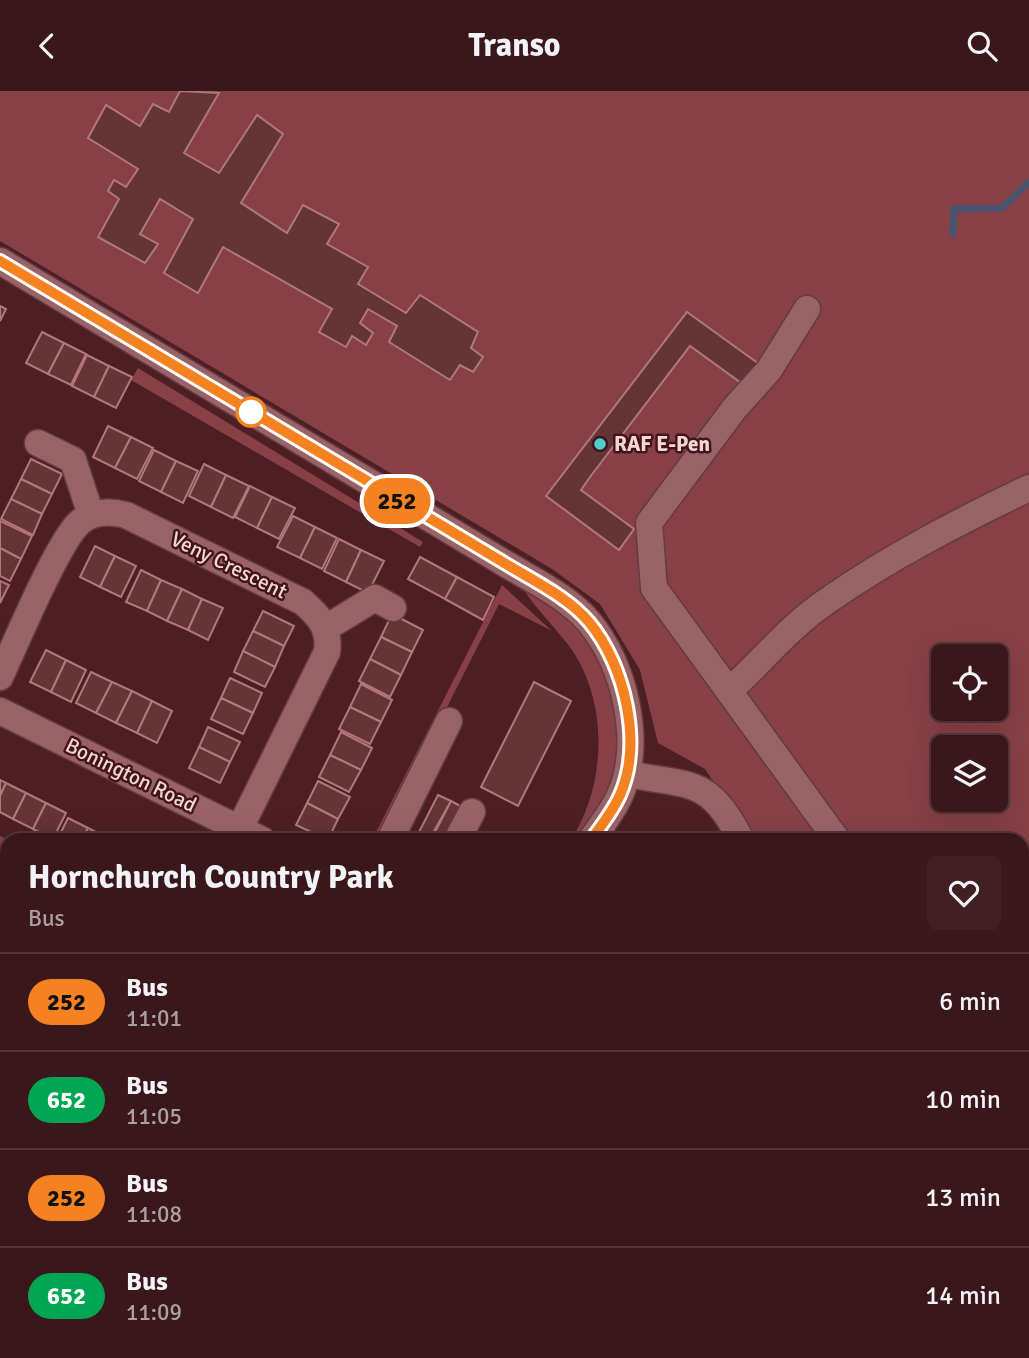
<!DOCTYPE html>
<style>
:root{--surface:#3a171b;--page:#412024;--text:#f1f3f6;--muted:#ab9fa3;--line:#54363a}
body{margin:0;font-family:Signika,sans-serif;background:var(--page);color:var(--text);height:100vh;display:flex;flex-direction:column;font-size:26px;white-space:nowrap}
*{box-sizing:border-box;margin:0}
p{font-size:23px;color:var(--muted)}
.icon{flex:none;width:38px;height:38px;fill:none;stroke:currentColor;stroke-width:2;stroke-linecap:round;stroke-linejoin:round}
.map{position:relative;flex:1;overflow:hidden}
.details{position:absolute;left:0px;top:742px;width:1029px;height:525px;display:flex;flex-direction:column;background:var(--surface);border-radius:21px 21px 0 0;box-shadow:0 7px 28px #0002,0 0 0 2px var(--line)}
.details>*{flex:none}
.badge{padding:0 14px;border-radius:23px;font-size:24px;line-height:46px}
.tools{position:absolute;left:931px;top:553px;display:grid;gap:14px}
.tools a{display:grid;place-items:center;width:77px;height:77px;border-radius:10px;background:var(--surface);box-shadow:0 7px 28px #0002,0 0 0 2px var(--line);font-size:35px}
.map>.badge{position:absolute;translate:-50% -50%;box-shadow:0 0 0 4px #fff}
.round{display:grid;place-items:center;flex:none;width:74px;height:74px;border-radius:10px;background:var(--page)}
.head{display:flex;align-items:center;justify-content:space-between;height:119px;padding:0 28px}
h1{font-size:33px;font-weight:700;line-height:52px}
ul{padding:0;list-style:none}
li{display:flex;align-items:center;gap:21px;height:98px;padding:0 28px;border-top:2px solid var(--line)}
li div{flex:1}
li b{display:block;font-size:26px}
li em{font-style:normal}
li .badge{min-width:77px;font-weight:700;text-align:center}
header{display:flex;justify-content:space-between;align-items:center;height:91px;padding:0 28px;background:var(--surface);font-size:32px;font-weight:700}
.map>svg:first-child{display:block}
.green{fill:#864046;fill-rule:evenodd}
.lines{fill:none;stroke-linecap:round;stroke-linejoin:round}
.stream{stroke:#4a536d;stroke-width:7}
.building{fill:#643437;stroke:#b0787b;stroke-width:2}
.minor-casing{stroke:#643b42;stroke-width:29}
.minor{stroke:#996366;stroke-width:26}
.line-casing{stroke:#fff;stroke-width:16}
.line{stroke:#f58220;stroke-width:10}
.stop-dot{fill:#fff;stroke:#f58220;stroke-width:3.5}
.poi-dot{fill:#52cdce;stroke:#42151a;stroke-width:2.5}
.labels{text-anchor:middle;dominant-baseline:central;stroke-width:5;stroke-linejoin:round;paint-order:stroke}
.poi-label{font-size:21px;font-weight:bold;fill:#f5d6d7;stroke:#42151a;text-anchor:start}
.street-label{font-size:21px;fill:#f5d6d7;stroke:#42151a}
</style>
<header><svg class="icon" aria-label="back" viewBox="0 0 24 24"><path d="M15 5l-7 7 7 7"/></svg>Transo<svg class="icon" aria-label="search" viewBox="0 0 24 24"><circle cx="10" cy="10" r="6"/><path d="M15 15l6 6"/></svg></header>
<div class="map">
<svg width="1029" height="1267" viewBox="0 0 1029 1267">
<rect width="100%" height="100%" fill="#4d1f24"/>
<g class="green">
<path d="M0 0H1029V1267H817L821 1260H1022V749H751L705 678 658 652 640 579 600 513 552 478 0 150ZM943 565H996V618H943ZM943 656H996V709H943Z"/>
<path d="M138 277 423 451 420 456 131 289Z"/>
<path d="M502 494 552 540 499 513 380 749H372Z"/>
<path d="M525 500C552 514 578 533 594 559 618 597 628 662 609 704 602 719 589 734 580 749H571C606 694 609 614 572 559 562 544 530 511 525 500Z"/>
<path d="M0 745 8 749 7 814 0 810Z"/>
<path d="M5 1014 7 1260H226L223 1267H0V1026Z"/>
</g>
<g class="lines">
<path class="stream" d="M953 143 954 118 1002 117 1029 91"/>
</g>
<g class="building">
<path d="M180 0 219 2 184 62 219 82 257 24 283 43 241 112 287 142 303 114 339 133 327 153 368 176 358 193 406 222 420 204 478 241 471 257 483 266 473 281 460 274 450 289 389 251 397 235 368 218 360 232 373 242 366 254 352 245 346 256 319 241 332 218 223 156 198 202 164 182 193 128 160 108 140 143 158 153 145 172 98 146 119 108 108 100 114 89 126 96 138 78 88 47 106 14 140 35 153 13 169 21Z"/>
<path d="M0 215 6 218 0 230Z"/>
<path d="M687 221 759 273 744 294 690 255 590 386 581 399 634 438 619 459 546 405Z"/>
<path d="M42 241 64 252 48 283 26 272Z"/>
<path d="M64 252 86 263 71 294 48 283Z"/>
<path d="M87 264 109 275 94 306 72 295Z"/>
<path d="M109 275 132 286 116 317 94 306Z"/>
<path d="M108 335 131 346 115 377 93 366Z"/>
<path d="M131 346 153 357 137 388 115 377Z"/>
<path d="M154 359 176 370 161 401 139 390Z"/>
<path d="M31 368 62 383 52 403 21 388Z"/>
<path d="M176 370 198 380 183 412 161 401Z"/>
<path d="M204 373 226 384 211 416 189 405Z"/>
<path d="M226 384 249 395 233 427 211 416Z"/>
<path d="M21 388 52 403 42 423 11 408Z"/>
<path d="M250 395 272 406 257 437 235 426Z"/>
<path d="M272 406 295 417 279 448 257 437Z"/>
<path d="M11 408 42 423 33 444 1 428Z"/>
<path d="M293 425 315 436 300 467 277 456Z"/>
<path d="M0 430 32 445 21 468 0 457Z"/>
<path d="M315 436 337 447 322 478 300 467Z"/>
<path d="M339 448 361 459 346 491 324 480Z"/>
<path d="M95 455 115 465 100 496 80 486Z"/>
<path d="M0 457 21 468 10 490 0 485Z"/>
<path d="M361 459 384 470 368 502 346 491Z"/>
<path d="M115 465 136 475 121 506 100 496Z"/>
<path d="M420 466 457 486 445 508 408 488Z"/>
<path d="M141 479 161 489 147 520 126 511Z"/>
<path d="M457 486 494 506 483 529 445 508Z"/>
<path d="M161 489 182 498 167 530 147 520Z"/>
<path d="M0 490 9 494 0 512Z"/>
<path d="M182 498 202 508 188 539 167 530Z"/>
<path d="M202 508 223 517 208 549 188 539Z"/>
<path d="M263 520 294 535 284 555 253 540Z"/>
<path d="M392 523 423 539 412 561 381 546Z"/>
<path d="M253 540 284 555 275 576 243 560Z"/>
<path d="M381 546 412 561 401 584 370 568Z"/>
<path d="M46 559 66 569 51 601 30 591Z"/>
<path d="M243 560 275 576 265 596 234 581Z"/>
<path d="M370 568 401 584 390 606 359 590Z"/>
<path d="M66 569 86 579 71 611 51 601Z"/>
<path d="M91 581 112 591 96 622 76 612Z"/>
<path d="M230 587 262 602 253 622 221 607Z"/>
<path d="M112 591 132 600 116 632 96 622Z"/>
<path d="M534 591 571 610 518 715 481 696Z"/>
<path d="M361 593 392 609 381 631 350 616Z"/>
<path d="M132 600 152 610 137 642 116 632Z"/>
<path d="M221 607 253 622 243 643 211 628Z"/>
<path d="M152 610 172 620 157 652 137 642Z"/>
<path d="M350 616 381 631 370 653 339 638Z"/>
<path d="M208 636 240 651 230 671 199 656Z"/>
<path d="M341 641 372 657 361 679 330 664Z"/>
<path d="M199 656 230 671 220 692 189 677Z"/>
<path d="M330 664 361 679 349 701 319 686Z"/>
<path d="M0 689 6 692 0 705Z"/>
<path d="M318 690 350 706 338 728 307 712Z"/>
<path d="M6 692 26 702 13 728 0 721V705Z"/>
<path d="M26 702 46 712 33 738 13 728Z"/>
<path d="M438 704 451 710 429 749 418 743Z"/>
<path d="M451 710 464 717 447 749H431Z"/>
<path d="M46 712 66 722 53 748 33 738Z"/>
<path d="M307 712 338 728 328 749 296 734Z"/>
<path d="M68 727 88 737 81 749H57Z"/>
<path d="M88 737 108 747 106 749H81Z"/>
<path d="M509 742 522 748 521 749H505Z"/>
<path d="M0 820 7 823V872L0 885Z"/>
<path d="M0 891 7 894V919L1 930Z"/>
<path d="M461 1260H474L488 1267H458Z"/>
<path d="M474 1260H511L507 1267H488Z"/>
</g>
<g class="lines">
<g class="minor-casing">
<g id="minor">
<path d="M0 170 506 473C534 490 568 506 589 531 625 574 643 651 620 704 613 720 601 735 591 749"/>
<path d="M807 218 769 279 734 318 649 432 654 497 837 749"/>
<path d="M38 352 73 369 91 424"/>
<path d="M326 537 375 507 393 517"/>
<path d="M0 586C15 554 58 450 80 431 93 420 110 420 126 424L303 511C320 526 330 537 327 561L240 737"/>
<path d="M729 600C762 570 790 535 827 510 890 466 960 430 1029 397"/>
<path d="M0 620 262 749"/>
<path d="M627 683C689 695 710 686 741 749"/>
<path d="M390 749 449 630"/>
<path d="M457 749 472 721"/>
<path d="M248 1267 252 1260"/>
<path d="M451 1267 454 1260"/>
</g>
</g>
<use href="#minor" class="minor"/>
</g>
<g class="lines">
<g class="line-casing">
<path id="line" d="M0 170 506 473C534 490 568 506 589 531 625 574 643 652 620 704 613 720 601 735 591 749"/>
</g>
<use href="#line" class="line"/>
</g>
<circle class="stop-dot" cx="251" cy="321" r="14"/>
<circle class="poi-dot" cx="600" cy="353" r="7"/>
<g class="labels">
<g class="poi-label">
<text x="614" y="353">RAF E-Pen</text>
</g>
<g class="street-label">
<text transform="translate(229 474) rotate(26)">Veny Crescent</text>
<text transform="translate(131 684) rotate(26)">Bonington Road</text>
</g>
</g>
</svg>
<div class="tools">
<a><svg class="icon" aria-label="locate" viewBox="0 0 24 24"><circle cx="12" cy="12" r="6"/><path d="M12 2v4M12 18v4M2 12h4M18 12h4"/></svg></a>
<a><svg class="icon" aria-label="layers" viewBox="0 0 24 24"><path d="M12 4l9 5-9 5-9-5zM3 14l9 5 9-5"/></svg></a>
</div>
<b class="badge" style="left:397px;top:410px;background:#f58220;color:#111">252</b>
<section class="details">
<div class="head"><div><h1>Hornchurch Country Park</h1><p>Bus</p></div><a class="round"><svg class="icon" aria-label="heart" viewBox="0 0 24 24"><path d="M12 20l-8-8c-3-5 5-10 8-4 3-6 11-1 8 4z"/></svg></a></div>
<ul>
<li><span class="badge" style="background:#f58220;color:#111">252</span><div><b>Bus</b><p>11:01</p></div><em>6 min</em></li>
<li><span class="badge" style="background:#00a651;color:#fff">652</span><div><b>Bus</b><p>11:05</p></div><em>10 min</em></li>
<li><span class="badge" style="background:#f58220;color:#111">252</span><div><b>Bus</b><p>11:08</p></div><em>13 min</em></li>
<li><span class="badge" style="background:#00a651;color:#fff">652</span><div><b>Bus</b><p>11:09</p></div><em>14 min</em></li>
</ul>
</section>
</div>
